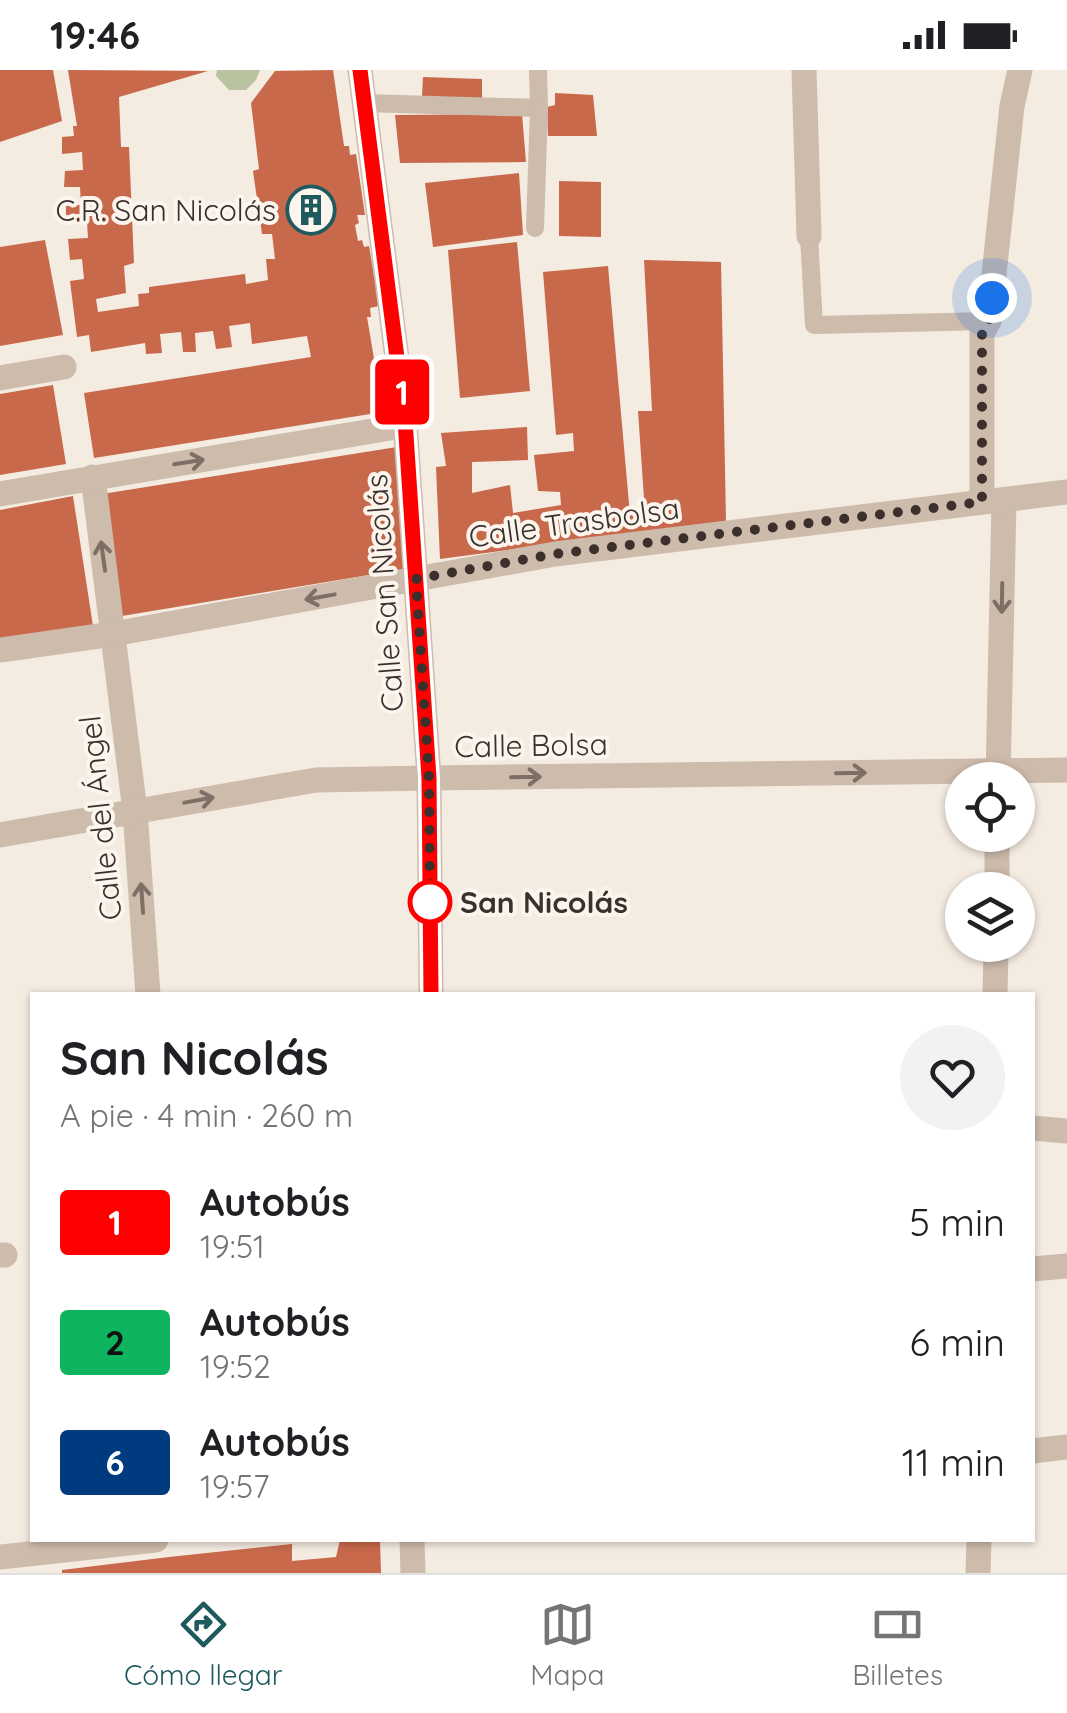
<!DOCTYPE html>
<html lang="es">
<meta charset="utf-8">
<style>
:root{--surface:#fff;--page:#f2f2f2;--text:#202124;--muted:#757577;--line:#e0e0e0;--accent:#1f5a5e}
body{margin:0;font-family:Quicksand,sans-serif;background:var(--page);color:var(--text);height:100vh;display:flex;flex-direction:column;font-size:38px;white-space:nowrap}
*{box-sizing:border-box;margin:0}
p{font-size:32px;color:var(--muted)}
.icon{flex:none;width:55px;height:55px;fill:none;stroke:currentColor;stroke-width:2;stroke-linecap:round;stroke-linejoin:round}
.map{position:relative;flex:1;overflow:hidden}
.drawer{position:absolute;left:30px;top:922px;width:1005px;height:550px;display:flex;flex-direction:column;background:var(--surface);border-radius:0px;box-shadow:0 2px 8px #0004}
.drawer>*{flex:none}
.badge{padding:0 20px;border-radius:8px;font-size:35px;line-height:65px}
.fabs{position:absolute;left:945px;top:692px;display:grid;gap:20px}
.fabs a{display:grid;place-items:center;width:90px;height:90px;border-radius:50%;background:var(--surface);box-shadow:0 2px 8px #0004;font-size:50px}
.you{position:absolute;width:50px;height:50px;margin:-25px;border:8px solid #fff;border-radius:50%;background:#1a73e8;box-shadow:0 0 0 15px #1a73e833}
.map>.badge{position:absolute;translate:-50% -50%;box-shadow:0 0 0 5px #fff}
.round{display:grid;place-items:center;flex:none;width:105px;height:105px;border-radius:52px;background:var(--page)}
.head{display:flex;align-items:center;justify-content:space-between;height:170px;padding:0 30px}
h1{font-size:48px;font-weight:800;line-height:75px}
ul{padding:0;list-style:none}
li{display:flex;align-items:center;gap:30px;height:120px;padding:0 30px}
li div{flex:1}
li b{display:block;font-size:38px}
li em{font-style:normal}
li .badge{min-width:110px;font-weight:700;text-align:center}
.status{display:flex;justify-content:space-between;align-items:center;height:70px;padding:0 50px;background:var(--surface);direction:ltr}
.status svg{height:28px;fill:currentColor}
.dock{display:flex;justify-content:space-around;align-items:center;height:140px;border-top:2px solid var(--line);background:var(--surface);font-size:28px;color:var(--muted)}
.dock a{display:grid;justify-items:center;gap:5px}
.dock .current{color:var(--accent)}
.map>svg:first-child{display:block}
.green{fill:#b8c4a0}
.building{fill:#c8694b}
.lines{fill:none;stroke-linecap:round;stroke-linejoin:round}
.pedestrian{stroke:#cdbbac;stroke-width:18}
.minor{stroke:#cdbbac;stroke-width:25}
.tertiary{stroke:#cdbbac;stroke-width:25}
.oneway{stroke:#7d6f65}
.line-casing{stroke:#fff;stroke-width:22}
.line{stroke:#f00;stroke-width:15}
.walk{stroke:#3b302b;stroke-width:10;stroke-dasharray:0 18}
.stop-dot{fill:#fff;stroke:#f00;stroke-width:5}
.labels{text-anchor:middle;dominant-baseline:central;stroke-width:8;stroke-linejoin:round;paint-order:stroke}
.poi-label{font-size:30px;fill:#3b302b;stroke:#fbf5ee;text-anchor:end}
.street-label{font-size:30px;fill:#3b302b;stroke:#fbf5ee}
.stop-label{font-size:30px;font-weight:bold;fill:#3b302b;stroke:#fbf5ee;text-anchor:start}
</style>
<div class="status"><b>19:46</b><svg viewBox="0 0 49 12"><path d="M0 12V9h3v3zM5 12V6h3v6zM10 12V3h3v9zM15 12V0h3v12zM26 1h20v11H26zM47 4h2v5h-2z"/></svg></div>
<div class="map">
<svg width="1067" height="1503" viewBox="0 0 1067 1503">
<rect width="100%" height="100%" fill="#f4ebe1"/>
<path class="green" d="M217 0H260L256 10 246 20H229L216 6Z"/>
<g class="building">
<path d="M0 0H53L62 51 0 72Z"/>
<path d="M68 0 208 1 119 27 121 77H129L134 193 124 196 126 223 96 229 98 242 139 236 138 224 149 223V217L245 204 246 214 268 210 266 189H275L272 164H262L253 101 259 99 251 33 275 1 333 0 344 76H349L350 85 356 84 365 145H357L359 153 355 155 358 171 362 170 364 177 369 176 379 236 370 238 371 247H367L383 342 94 388 84 323 311 287 307 266 252 274 250 253 229 256 232 277 216 279 213 261 195 263 196 282H183L181 262 160 264 162 283 146 284 145 273 91 282 89 265 77 267 70 211 84 209 82 189 70 190 68 169 88 168 87 152H66V135H81L80 117H64L65 101 83 100 82 82 62 84V67L74 66 73 56H77Z"/>
<path d="M423 7 482 9V29L422 26Z"/>
<path d="M555 23 593 25 597 66H548L547 37 555 35Z"/>
<path d="M522 44 526 92 400 93 395 45Z"/>
<path d="M519 103 523 165 433 177 425 113Z"/>
<path d="M559 111 601 112V167L559 166Z"/>
<path d="M45 170 63 265 0 276V177Z"/>
<path d="M517 172 530 321 460 328 448 180Z"/>
<path d="M644 190 721 192 726 451 440 489 436 397 446 396 441 363 527 357 528 390 472 392V423L510 415 513 443 561 435 560 422 538 421 534 385 574 381 573 363 556 365 543 202 608 196 630 445 645 443 638 341H652Z"/>
<path d="M53 315 66 394 0 405V324Z"/>
<path d="M397 377 405 499 122 546 102 424Z"/>
<path d="M73 426 93 556 0 575V440Z"/>
<path d="M340 1470H380L381 1503H62V1500L169 1487 292 1474V1491L336 1487Z"/>
</g>
<g class="lines">
<g class="pedestrian">
<path d="M365 33 539 38 538 0"/>
<path d="M535 158 539 38"/>
<path d="M809 166 814 255 989 251"/>
</g>
<g class="minor">
<path d="M804 0 809 166"/>
<path d="M0 308 64 297"/>
<path d="M93 407 135 741 148 925"/>
<path d="M0 424 390 358 405 351"/>
<path d="M982 432V263L989 251 1012 36 1020 0"/>
<path d="M0 580 113 564 416 509"/>
<path d="M998 710 1004 431"/>
<path d="M0 765 316 710 429 708"/>
<path d="M997 820V765"/>
<path d="M995 925 996 875"/>
<path d="M1032 1058 1067 1061"/>
<path d="M0 1185H5"/>
<path d="M1032 1199 1067 1196"/>
<path d="M0 1487 156 1470"/>
<path d="M978 1503 979 1470"/>
</g>
<g class="tertiary">
<path d="M360 0 405 351 429 708 431 925"/>
<path d="M416 509 555 484 1067 422"/>
<path d="M429 708 1067 700"/>
<path d="M1032 1381 1067 1377"/>
<path d="M412 1470 413 1503"/>
</g>
</g>
<defs><path id="oneway-shaft" d="M-6 0H5M1.5-3L5.5 0L1.5 3" fill="none" stroke-width="1.6" stroke-linecap="round" stroke-linejoin="round" transform="scale(2.5)"/></defs>
<g class="oneway">
<use href="#oneway-shaft" transform="translate(189 392) rotate(-9)"/>
<use href="#oneway-shaft" transform="translate(103 486) rotate(-98)"/>
<use href="#oneway-shaft" transform="translate(320 527) rotate(170)"/>
<use href="#oneway-shaft" transform="translate(1002 528) rotate(91)"/>
<use href="#oneway-shaft" transform="translate(851 703) rotate(-1)"/>
<use href="#oneway-shaft" transform="translate(526 707) rotate(-1)"/>
<use href="#oneway-shaft" transform="translate(199 730) rotate(-10)"/>
<use href="#oneway-shaft" transform="translate(142 828) rotate(-94)"/>
</g>
<g class="lines">
<g class="line-casing">
<path id="line" d="M360 0 405 350 429 708 431 925"/>
</g>
<use href="#line" class="line"/>
<path class="walk" d="M430 832 429 708 416 509 555 484 982 432V263L989 252 992 228"/>
</g>
<defs>
<g id="building-ring" transform="scale(2.5)"><circle r="9.5" fill="#fbf5ee" stroke="#1f5a5e" stroke-width="1.5"/><path d="M-4-6H4V6H1V3H-1V6H-4ZM-2.5-4.3h1.7v1.8h-1.7ZM.8-4.3h1.7v1.8H.8ZM-2.5-1h1.7V.8h-1.7ZM.8-1h1.7V.8H.8Z" fill="#1f5a5e"/></g>
</defs>
<g fill-rule="evenodd">
<use href="#building-ring" x="311" y="140"/>
</g>
<circle class="stop-dot" cx="430" cy="832" r="20"/>
<g class="labels">
<g class="poi-label">
<text x="276" y="140">C.R. San Nicolás</text>
</g>
<g class="street-label">
<text transform="translate(574 452) rotate(-8)">Calle Trasbolsa</text>
<text transform="translate(384 523) rotate(-94)">Calle San Nicolás</text>
<text transform="translate(531 675) rotate(-1)">Calle Bolsa</text>
<text transform="translate(100 748) rotate(-96)">Calle del Ángel</text>
</g>
<g class="stop-label">
<text x="460" y="832">San Nicolás</text>
</g>
</g>
</svg>
<div class="fabs">
<a><svg class="icon" aria-label="locate" viewBox="0 0 24 24"><circle cx="12" cy="12" r="6"/><path d="M12 2v4M12 18v4M2 12h4M18 12h4"/></svg></a>
<a><svg class="icon" aria-label="layers" viewBox="0 0 24 24"><path d="M12 4l9 5-9 5-9-5zM3 14l9 5 9-5"/></svg></a>
</div>
<div class="you" style="left:992px;top:228px"></div>
<b class="badge" style="left:402px;top:322px;background:#f00;color:#fff">1</b>
<section class="drawer">
<div class="head"><div><h1>San Nicolás</h1><p>A pie · 4 min · 260 m</p></div><a class="round"><svg class="icon" aria-label="heart" viewBox="0 0 24 24"><path d="M12 20l-8-8c-3-5 5-10 8-4 3-6 11-1 8 4z"/></svg></a></div>
<ul>
<li><span class="badge" style="background:#f00;color:#fff">1</span><div><b>Autobús</b><p>19:51</p></div><em>5 min</em></li>
<li><span class="badge" style="background:#0eb45e;color:#111">2</span><div><b>Autobús</b><p>19:52</p></div><em>6 min</em></li>
<li><span class="badge" style="background:#003b80;color:#fff">6</span><div><b>Autobús</b><p>19:57</p></div><em>11 min</em></li>
</ul>
</section>
</div>
<nav class="dock">
<a class="current"><svg class="icon" aria-label="directions" viewBox="0 0 24 24"><path d="M12 3l9 9-9 9-9-9zM9 14v-3h6M13 9l2 2-2 2"/></svg>Cómo llegar</a>
<a><svg class="icon" aria-label="map" viewBox="0 0 24 24"><path d="M3 6l6-2 6 2 6-2v14l-6 2-6-2-6 2zM9 4v14M15 6v14"/></svg>Mapa</a>
<a><svg class="icon" aria-label="tickets" viewBox="0 0 24 24"><path d="M3 7h18v10H3zM15 7v10"/></svg>Billetes</a>
</nav>
